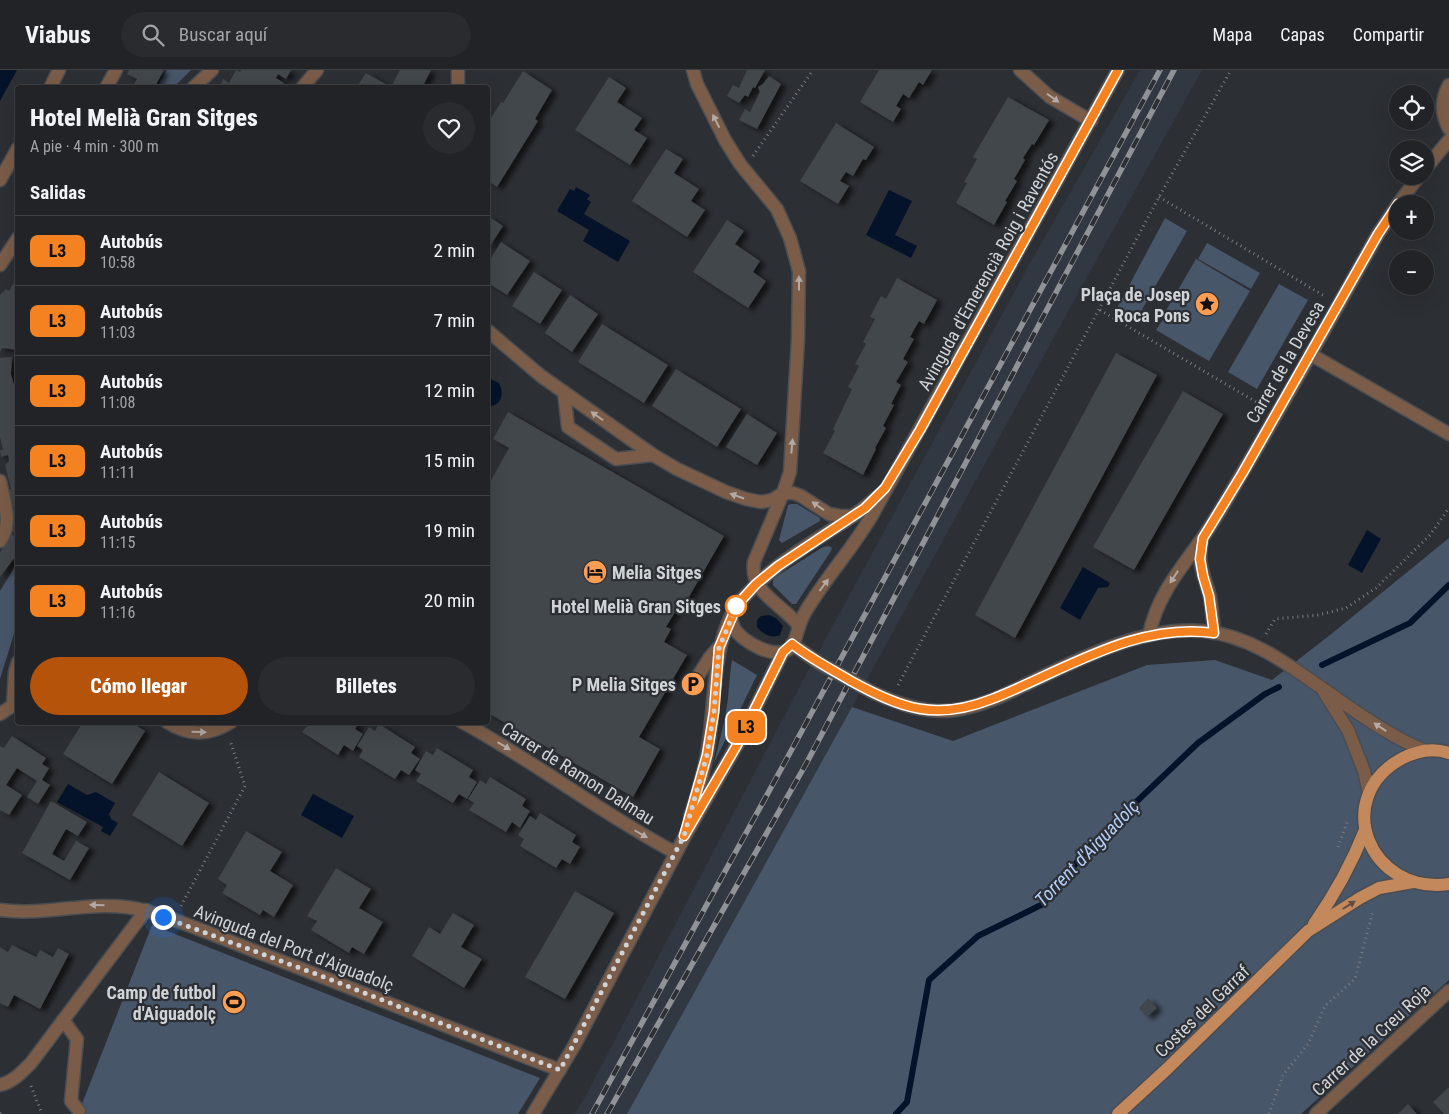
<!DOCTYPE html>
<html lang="es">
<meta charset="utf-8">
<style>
:root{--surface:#212327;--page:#292b2f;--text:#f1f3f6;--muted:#a2a4a7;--line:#3e4044;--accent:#b45309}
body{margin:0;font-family:"Roboto Condensed",sans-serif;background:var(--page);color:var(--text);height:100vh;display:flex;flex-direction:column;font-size:19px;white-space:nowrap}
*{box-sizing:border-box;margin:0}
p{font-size:16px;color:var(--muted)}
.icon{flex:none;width:28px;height:28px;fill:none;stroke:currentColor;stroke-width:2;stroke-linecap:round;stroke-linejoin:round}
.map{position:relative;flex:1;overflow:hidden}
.details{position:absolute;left:15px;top:15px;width:475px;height:640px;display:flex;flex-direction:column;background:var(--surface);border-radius:5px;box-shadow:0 5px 20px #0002,0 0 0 1px var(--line)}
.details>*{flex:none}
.badge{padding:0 10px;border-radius:8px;font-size:18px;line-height:32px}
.fabs{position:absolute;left:1389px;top:15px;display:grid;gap:10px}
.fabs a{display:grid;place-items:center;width:45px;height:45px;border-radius:50%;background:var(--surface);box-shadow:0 5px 20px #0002,0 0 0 1px var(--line);font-size:25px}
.you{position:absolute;width:25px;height:25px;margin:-12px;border:4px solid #fff;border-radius:50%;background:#1a73e8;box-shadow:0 0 0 8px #1a73e833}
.map>.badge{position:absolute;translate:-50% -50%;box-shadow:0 0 0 2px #fff}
h2{padding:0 15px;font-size:19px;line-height:45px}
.round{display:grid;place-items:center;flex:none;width:52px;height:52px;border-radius:26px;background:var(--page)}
.head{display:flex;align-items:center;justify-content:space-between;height:85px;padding:0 15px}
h1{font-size:24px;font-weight:800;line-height:38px}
.primary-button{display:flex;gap:10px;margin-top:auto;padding:10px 15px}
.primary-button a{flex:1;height:58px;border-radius:30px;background:var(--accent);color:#fff;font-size:20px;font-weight:800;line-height:58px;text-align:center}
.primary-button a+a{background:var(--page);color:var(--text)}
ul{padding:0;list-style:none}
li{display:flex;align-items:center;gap:15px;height:70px;padding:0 15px;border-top:1px solid var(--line)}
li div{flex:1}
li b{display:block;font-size:19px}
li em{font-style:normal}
li .badge{min-width:55px;font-weight:700;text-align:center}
header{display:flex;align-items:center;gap:30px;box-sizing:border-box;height:70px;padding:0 25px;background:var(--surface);border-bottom:1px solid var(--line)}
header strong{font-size:24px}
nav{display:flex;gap:28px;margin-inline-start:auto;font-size:18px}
.search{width:350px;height:45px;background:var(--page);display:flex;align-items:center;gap:12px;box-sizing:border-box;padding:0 18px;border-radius:28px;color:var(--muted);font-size:19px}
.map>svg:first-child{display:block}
.built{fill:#313842}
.green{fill:#48566a}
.water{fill:#041329}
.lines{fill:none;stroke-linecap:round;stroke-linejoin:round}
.stream{stroke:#041329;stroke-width:6}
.building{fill:#42464b;filter:url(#shadow)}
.minor-casing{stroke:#4a4d51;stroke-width:15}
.major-casing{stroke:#4a4d51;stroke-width:15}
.path{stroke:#797c81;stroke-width:3;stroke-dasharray:1 4;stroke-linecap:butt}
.minor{stroke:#7a5c48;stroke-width:12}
.major{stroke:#c4885d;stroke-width:12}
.rail-casing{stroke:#909396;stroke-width:5.5}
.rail{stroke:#2c2f34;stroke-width:4;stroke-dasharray:11;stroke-linecap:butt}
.minor-bridge-casing{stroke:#4a4d51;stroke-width:15;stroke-linecap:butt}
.minor-bridge{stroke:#7a5c48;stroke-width:12}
.oneway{fill:#b3aaa5}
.oneway2{fill:#614e42}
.line-casing{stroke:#fff;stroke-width:11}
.line{stroke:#f58220;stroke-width:8}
.walk{stroke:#d1d4d7;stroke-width:5;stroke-dasharray:0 9}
.stop-dot{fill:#fff;stroke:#f58220;stroke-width:2.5}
.labels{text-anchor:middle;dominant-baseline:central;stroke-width:4.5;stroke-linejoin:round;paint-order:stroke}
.street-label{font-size:18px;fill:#d1d4d7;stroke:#2c2f34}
.poi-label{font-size:18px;font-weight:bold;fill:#d1d4d7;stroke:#2c2f34;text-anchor:end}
.stop-label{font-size:18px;font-weight:bold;fill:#d1d4d7;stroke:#2c2f34;text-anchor:end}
.water-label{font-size:19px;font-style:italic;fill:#b2cef7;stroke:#2c2f34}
</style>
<header>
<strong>Viabus</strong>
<div class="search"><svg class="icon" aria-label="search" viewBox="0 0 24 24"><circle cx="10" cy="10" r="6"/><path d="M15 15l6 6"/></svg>Buscar aquí</div>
<nav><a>Mapa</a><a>Capas</a><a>Compartir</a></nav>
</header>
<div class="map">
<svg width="1449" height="1044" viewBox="0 0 1449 1044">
<defs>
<filter id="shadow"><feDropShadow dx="5.5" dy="3" stdDeviation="2.5" flood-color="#0009"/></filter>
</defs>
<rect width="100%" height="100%" fill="#2c2f34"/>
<path class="built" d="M1140 0H1202L1076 227 852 637 627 1044H574L584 1029 801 614 1029 195Z"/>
<g class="green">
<path d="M167 0H191L174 17H157Z"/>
<path d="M1165 148 1187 161 1136 250 1117 238Z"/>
<path d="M1207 173 1260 203 1251 219 1198 189Z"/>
<path d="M1196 189 1250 221 1209 291 1156 260 1166 245 1164 244Z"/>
<path d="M1279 214 1308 230 1257 319 1228 302Z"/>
<path d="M791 434H797L820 448V451L782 473 779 470 788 435Z"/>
<path d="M1449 468V910L1301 1044H627L852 637 953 671 1147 595 1215 590 1272 610 1330 565Z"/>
<path d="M829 476 832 478 831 481 796 534H792L773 515V511L774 508 823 477Z"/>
<path d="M17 493V554L0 609V521Z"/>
<path d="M732 590 757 605 714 693C718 676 723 659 726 642 729 625 729 608 732 590Z"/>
<path d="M152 855 540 1008 518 1044H78Z"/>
</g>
<g class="water">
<path d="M0 0H17L0 31Z"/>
<path d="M576 117 590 125 587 129 591 132 584 144 630 171 618 192 583 171 589 160 557 141 570 119 574 121Z"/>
<path d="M889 120 912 131 895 165 917 176 911 188 866 165Z"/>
<path d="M488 308 499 313C505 325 501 335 488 337Z"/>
<path d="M1367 460 1381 469 1362 503 1348 495Z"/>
<path d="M1083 497 1110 513 1108 517 1098 518 1080 550 1060 538Z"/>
<path d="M769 545 776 548 783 556 780 565C770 569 763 564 757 557V550L761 546Z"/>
<path d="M68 714 87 725 96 722 115 733 109 744 111 749 118 753 110 766 101 761 103 757 57 732Z"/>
<path d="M313 724 354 746 342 768 301 745Z"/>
</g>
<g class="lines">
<g class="stream">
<path d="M1322 595 1410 553 1449 515"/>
<path d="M896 1044 907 1032 929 910 978 866 1043 834 1090 776 1198 673 1265 624 1279 617"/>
</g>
</g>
<g class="building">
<path d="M129 0H164L154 18H132L137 9 127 4Z"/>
<path d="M236 0 240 2 241 0H291L286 9 278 4 276 8 284 13 282 18H219L223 9 229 13Z"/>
<path d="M400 0H431L422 18H356L366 3 391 17Z"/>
<path d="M747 0H765L755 18 753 17 748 27 745 25 739 33 727 26 733 15 739 18Z"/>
<path d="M879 0H932L923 15 919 12 909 28 903 24 896 36 901 39 893 52 860 32Z"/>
<path d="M523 1 552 20 535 49 538 51 497 117 488 111 489 72 488 53 501 32 503 33Z"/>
<path d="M769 6 781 14 757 59 739 50 745 39 750 42 760 22 758 17 763 14Z"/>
<path d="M609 7 626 18 617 32 642 48 634 60 647 68 630 95 575 60Z"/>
<path d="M1008 27 1049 50 1034 75 1032 74 1023 88 1025 90 1014 109 1017 111 1005 131 1007 132 994 155 956 133 967 113 964 112 977 89 973 87Z"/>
<path d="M836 53 874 77 866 90 863 89 853 106 846 102 840 111 849 116 838 134 800 111Z"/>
<path d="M666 79 683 89 674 103 699 119 691 131 705 140 687 167 632 131Z"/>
<path d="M488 146 503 156 488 179Z"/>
<path d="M727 150 744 161 735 174 760 191 753 202 766 211 748 238 693 202Z"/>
<path d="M501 172 530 191 507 225 488 213V193Z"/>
<path d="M534 202 562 220 540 254 512 236Z"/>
<path d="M18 206V280L2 278 0 282V225L6 219 9 221Z"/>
<path d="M897 208 937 230 924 254 919 251 910 267 914 269 903 289 908 292 896 312 901 315 891 334 894 335 883 356 886 358 875 378 876 379 863 405 823 383 835 361 833 359 852 319 848 317 859 296 855 294 866 274 863 272 875 249 870 247 881 226 886 229Z"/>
<path d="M570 225 598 244 572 282 545 263Z"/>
<path d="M602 254 668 295 644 333 578 292Z"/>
<path d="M1116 283 1157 305 1015 568 975 545Z"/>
<path d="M12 287 11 304 18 330V464L12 461 15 456V450L12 451 10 440 14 439 9 419H11L5 395 9 391 8 385 1 387 0 380H3L0 367V288Z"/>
<path d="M676 299 741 339 717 377 652 336Z"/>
<path d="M1183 321 1223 344 1134 500 1093 477Z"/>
<path d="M508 342 724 466 682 539 678 537 666 557 671 559 664 572 687 585 639 667 660 679 633 727 488 643V416L509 378 493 369Z"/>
<path d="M747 344 777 363 757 395 726 377Z"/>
<path d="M10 463 18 469V486L16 488 15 487 0 507V482L3 478 1 477Z"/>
<path d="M83 652H131L145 661 112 714 63 684Z"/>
<path d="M302 652H359L355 659 363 664 353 681 344 675 338 685 302 662 307 656Z"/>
<path d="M379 654 415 677 411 683 420 689 409 705 401 700 395 709 359 687 363 680 357 676 369 657 375 661Z"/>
<path d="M12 666 46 688 42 694 49 698 42 710 50 715 38 734 27 727 37 711 17 698 6 715 22 725 9 745 0 740V676L4 678Z"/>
<path d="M437 678 473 700 469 707 477 712 467 729 459 724 453 733 416 711 421 704 415 700 426 681 433 685Z"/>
<path d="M159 702 209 733 182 776 132 745Z"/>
<path d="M490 707 526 729 522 736 530 741 520 758 512 752 506 762 469 740 474 733 468 729 480 710 486 714Z"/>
<path d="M51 731 87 752 78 766 66 759 52 784 64 791 76 771 89 778 70 810 22 783Z"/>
<path d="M540 743 576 765 572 772 580 777 570 794 562 789 556 798 520 776 524 769 518 765 530 746 536 750Z"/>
<path d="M246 761 282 782 270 801 293 815 274 847 263 840 260 845 222 823 227 815 218 809Z"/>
<path d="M336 798 371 819 359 838 383 852 364 884 352 877 349 883 311 860 317 851 307 846Z"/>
<path d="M575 821 614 843 565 929 525 907Z"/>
<path d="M453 843 474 855 461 877 482 889 464 918 412 886 429 857 440 864Z"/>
<path d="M12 875 36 887 40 880 53 887 58 878 69 884 40 939 14 925 8 937 0 933V877L8 882Z"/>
<path d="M1148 928 1157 938 1147 947 1139 938Z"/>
<path d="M1449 1017V1044H1444L1433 1032Z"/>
<path d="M1408 1034 1417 1044H1398Z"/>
</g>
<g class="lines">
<g class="minor-casing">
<g id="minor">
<path d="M458 0V18"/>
<path d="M693 0 697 14 725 70 740 94 777 139 790 168 799 201 798 269 790 402 783 423 754 492C749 523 784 535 799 556"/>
<path d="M1020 0 1050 27 1091 51"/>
<path d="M1449 15C1441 29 1441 44 1449 59"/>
<path d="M50 18 59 0"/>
<path d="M106 18 116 0"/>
<path d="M193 18 212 0"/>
<path d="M302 18 317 0"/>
<path d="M1425 99 1449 70"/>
<path d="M0 110 18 78"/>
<path d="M1398 134 1419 106"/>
<path d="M0 195 18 168"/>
<path d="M488 261 541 306 653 385 677 399 726 422 746 429 761 432 772 430 783 423H793L801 426 829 444 840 446H853"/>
<path d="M1310 284 1449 364"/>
<path d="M564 322 568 357 616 389 653 385"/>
<path d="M0 411C4 432 13 453 0 471"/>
<path d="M1202 470C1197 495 1204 504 1210 527 1212 539 1213 551 1214 563"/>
<path d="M731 546C732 550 732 554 734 558 742 572 776 591 790 578 796 572 796 564 799 557 801 550 805 542 809 536 828 505 852 479 871 447L1118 0"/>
<path d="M1149 565C1157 526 1179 501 1201 470 1216 449 1228 427 1241 405 1288 326 1333 245 1378 164L1398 134"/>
<path d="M792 574 819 593"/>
<path d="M693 614 710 587 719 577"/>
<path d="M872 622C898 634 926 644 955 640 983 636 1009 623 1033 611 1083 587 1145 556 1202 561 1249 565 1286 593 1323 619 1355 641 1387 665 1423 680"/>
<path d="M1324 622 1348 660 1364 701 1369 723"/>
<path d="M13 635 15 602 18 592"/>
<path d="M0 644 18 632"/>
<path d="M167 652C190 666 208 666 231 652"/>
<path d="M462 652C536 692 602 744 676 783"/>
<path d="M690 747C697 727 703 705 707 684 716 638 710 563 744 527 768 500 798 481 828 462 846 451 863 440 878 426"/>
<path d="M0 840C49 847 96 827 147 841 185 852 223 869 260 883 361 921 460 963 560 1000"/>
<path d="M63 950 77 969 71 1031 79 1041"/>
<path d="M0 1015C13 1012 22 1002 31 993L146 840"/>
<path d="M533 1044 574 976 685 766 737 675 783 582"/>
<path d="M1316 1044 1449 921"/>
</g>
</g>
<g class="major-casing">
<g id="major">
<path d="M1449 683C1432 677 1416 681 1401 689 1331 728 1369 825 1449 814"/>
<path d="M1314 854C1335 824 1352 793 1365 760"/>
<path d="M1118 1044 1168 998 1308 861 1360 828 1379 818 1413 812"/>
</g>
</g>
<g class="path">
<path d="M753 86 813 0"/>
<path d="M1159 127 1326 227"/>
<path d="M1100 240 1263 336"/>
<path d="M1266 564 1275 549 1318 545 1346 538 1376 518 1430 465 1449 438"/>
<path d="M898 615 1159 127 1231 0"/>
<path d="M1338 777 1348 750"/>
<path d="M181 836 245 716 230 670"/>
<path d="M31 1016 42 1044"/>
<path d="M0 1043 1 1044"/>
<path d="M1269 1044 1283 1005 1308 974 1325 936 1355 909 1373 841"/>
</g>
<use href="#minor" class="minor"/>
<use href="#major" class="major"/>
<g class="rail-casing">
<g id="rail">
<path d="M592 1044 785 692 1160 0"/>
<path d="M607 1044 806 694 1174 0"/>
</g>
</g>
<use href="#rail" class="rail"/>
<g class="minor-bridge-casing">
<path id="minor-bridge" d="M819 593 872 622"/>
</g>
<use href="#minor-bridge" class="minor-bridge"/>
</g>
<defs><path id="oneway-solid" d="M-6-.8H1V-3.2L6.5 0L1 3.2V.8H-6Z" transform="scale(1.25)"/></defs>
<g class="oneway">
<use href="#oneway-solid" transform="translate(1053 28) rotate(36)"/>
<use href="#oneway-solid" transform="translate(716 51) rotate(-117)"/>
<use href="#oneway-solid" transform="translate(799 213) rotate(-90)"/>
<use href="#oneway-solid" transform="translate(597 346) rotate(-145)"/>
<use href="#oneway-solid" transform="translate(792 376) rotate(-85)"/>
<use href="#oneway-solid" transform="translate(737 426) rotate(-161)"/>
<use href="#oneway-solid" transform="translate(818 436) rotate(-145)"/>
<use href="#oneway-solid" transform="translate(1174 507) rotate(123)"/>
<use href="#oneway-solid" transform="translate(824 515) rotate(-53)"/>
<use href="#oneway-solid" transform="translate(1380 657) rotate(-147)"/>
<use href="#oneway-solid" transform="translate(199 662) rotate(2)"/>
<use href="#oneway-solid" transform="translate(504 676) rotate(31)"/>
<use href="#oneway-solid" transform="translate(641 764) rotate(30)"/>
<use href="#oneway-solid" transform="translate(97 835) rotate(-179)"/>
</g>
<use class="oneway2" href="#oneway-solid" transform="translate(1349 835) rotate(-32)"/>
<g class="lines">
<g class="line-casing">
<path id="line" d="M1118 0 920 360 885 418 865 438 778 496 756 514 737 535 719 578 714 642 707 685 684 766 737 675 783 582 792 574C811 589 831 599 851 611 902 639 936 651 992 629 1064 601 1134 552 1214 563L1209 526 1203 506 1200 489 1203 468 1242 404 1378 164 1398 134"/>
</g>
<use href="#line" class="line"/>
<path class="walk" d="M163 847 324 907 560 1000 684 766 707 685 714 642 719 578 737 535 736 536"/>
</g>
<defs>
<g id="sight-disc" transform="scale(1.25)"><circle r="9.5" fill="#fc9d54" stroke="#2c2f34"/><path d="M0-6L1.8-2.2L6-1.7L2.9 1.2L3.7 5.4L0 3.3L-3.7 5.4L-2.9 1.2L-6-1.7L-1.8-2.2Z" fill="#111"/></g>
<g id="hotel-disc" transform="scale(1.25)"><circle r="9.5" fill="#fc9d54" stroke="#2c2f34"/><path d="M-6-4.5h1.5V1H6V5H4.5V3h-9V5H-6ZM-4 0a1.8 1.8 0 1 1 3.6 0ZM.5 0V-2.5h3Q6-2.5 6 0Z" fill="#111"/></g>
<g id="parking-disc" transform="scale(1.25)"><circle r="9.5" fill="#fc9d54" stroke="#2c2f34"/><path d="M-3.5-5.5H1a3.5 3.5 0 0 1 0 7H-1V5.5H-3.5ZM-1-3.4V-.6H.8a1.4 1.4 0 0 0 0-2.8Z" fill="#111"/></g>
<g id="stadium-disc" transform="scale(1.25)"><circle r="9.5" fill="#fc9d54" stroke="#2c2f34"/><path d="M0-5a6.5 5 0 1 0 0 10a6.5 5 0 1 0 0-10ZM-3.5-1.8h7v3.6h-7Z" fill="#111"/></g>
</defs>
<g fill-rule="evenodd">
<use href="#sight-disc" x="1207" y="234"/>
<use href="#hotel-disc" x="595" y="502"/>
<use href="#parking-disc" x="693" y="614"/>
<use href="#stadium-disc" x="234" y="932"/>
</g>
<circle class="stop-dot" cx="736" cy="536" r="10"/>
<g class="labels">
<g class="street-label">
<text transform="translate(988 201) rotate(-61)">Avinguda d'Emerencià Roig i Raventós</text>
<text transform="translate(1285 292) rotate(-60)">Carrer de la Devesa</text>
<text transform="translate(578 703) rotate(32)">Carrer de Ramon Dalmau</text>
<text transform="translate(294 878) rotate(21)">Avinguda del Port d'Aiguadolç</text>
<text transform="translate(1202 941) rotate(-44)">Costes del Garraf</text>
<text transform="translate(1371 970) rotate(-43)">Carrer de la Creu Roja</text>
</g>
<g class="poi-label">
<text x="1190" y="224">Plaça de Josep<tspan x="1190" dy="21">Roca Pons</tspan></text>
<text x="612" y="502" text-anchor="start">Melia Sitges</text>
<text x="676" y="614">P Melia Sitges</text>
<text x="216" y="922">Camp de futbol<tspan x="216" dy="21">d'Aiguadolç</tspan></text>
</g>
<g class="stop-label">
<text x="721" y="536">Hotel Melià Gran Sitges</text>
</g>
<g class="water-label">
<text transform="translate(1087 783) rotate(-46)">Torrent d'Aiguadolç</text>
</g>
</g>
</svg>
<div class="fabs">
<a><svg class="icon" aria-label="locate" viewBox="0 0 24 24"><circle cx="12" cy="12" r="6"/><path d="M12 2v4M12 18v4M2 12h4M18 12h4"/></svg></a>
<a><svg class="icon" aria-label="layers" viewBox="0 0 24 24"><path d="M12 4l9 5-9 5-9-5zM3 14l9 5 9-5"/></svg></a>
<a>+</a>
<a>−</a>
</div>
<div class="you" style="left:163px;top:847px"></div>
<b class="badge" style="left:746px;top:657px;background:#f58220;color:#111">L3</b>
<section class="details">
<div class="head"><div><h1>Hotel Melià Gran Sitges</h1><p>A pie · 4 min · 300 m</p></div><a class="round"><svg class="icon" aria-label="heart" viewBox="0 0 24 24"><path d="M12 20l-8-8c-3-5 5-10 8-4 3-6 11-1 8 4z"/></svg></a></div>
<h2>Salidas</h2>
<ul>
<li><span class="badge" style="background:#f58220;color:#111">L3</span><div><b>Autobús</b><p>10:58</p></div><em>2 min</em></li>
<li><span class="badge" style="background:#f58220;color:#111">L3</span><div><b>Autobús</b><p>11:03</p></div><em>7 min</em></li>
<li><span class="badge" style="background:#f58220;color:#111">L3</span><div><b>Autobús</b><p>11:08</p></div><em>12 min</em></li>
<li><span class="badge" style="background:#f58220;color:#111">L3</span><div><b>Autobús</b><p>11:11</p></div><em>15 min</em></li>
<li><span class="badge" style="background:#f58220;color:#111">L3</span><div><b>Autobús</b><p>11:15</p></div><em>19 min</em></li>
<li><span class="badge" style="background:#f58220;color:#111">L3</span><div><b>Autobús</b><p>11:16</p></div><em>20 min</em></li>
</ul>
<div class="primary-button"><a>Cómo llegar</a><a>Billetes</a></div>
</section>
</div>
